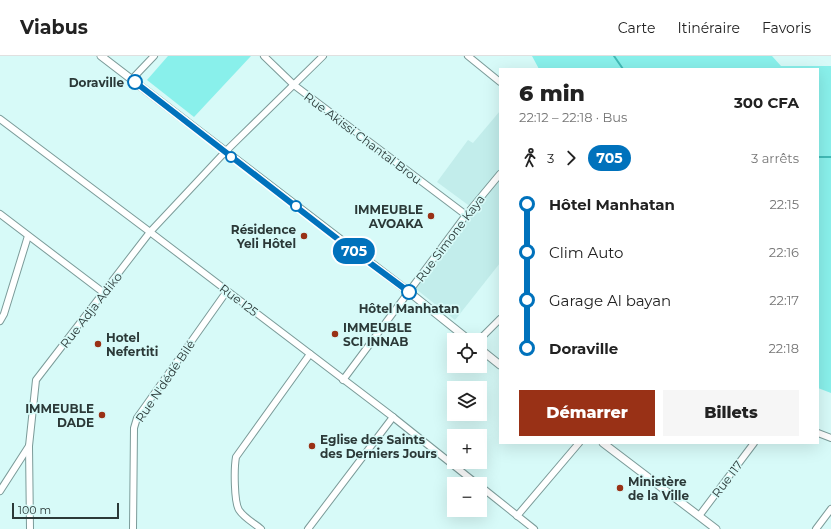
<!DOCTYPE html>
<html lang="fr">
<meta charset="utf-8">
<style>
:root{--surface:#fff;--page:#f6f6f6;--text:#222;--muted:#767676;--line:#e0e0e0;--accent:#993116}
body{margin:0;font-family:Montserrat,sans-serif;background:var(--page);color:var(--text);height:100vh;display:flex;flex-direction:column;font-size:15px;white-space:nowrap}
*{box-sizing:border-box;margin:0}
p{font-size:13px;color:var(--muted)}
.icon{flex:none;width:22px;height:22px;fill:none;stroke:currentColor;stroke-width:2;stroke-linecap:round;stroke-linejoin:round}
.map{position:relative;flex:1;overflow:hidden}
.side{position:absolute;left:499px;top:12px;width:320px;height:376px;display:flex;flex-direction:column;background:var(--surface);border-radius:0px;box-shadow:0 4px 16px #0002}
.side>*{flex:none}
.badge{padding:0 8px;border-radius:13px;font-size:14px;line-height:26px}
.tools{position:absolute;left:447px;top:277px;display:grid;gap:8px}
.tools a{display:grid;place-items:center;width:40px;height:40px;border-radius:0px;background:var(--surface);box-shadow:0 4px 16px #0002;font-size:20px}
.scale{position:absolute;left:12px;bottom:10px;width:107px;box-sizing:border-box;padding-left:4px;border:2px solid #2b3938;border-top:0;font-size:11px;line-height:14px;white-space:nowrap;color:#2b3938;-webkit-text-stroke:3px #d7faf8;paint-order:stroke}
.map>.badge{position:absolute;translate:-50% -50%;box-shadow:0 0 0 2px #fff}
.legs{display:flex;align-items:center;gap:6px;height:44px;padding:0 20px;font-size:13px}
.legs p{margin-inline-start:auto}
.head{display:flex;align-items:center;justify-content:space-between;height:68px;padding:0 20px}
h1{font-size:22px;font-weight:800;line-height:30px}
.button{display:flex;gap:8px;margin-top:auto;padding:8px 20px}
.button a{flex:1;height:46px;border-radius:0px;background:var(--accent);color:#fff;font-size:16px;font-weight:800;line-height:46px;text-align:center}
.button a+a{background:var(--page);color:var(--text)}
ul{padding:0 20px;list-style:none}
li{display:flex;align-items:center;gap:14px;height:48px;font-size:15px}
li i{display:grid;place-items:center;width:6px;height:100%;margin:0 5px;background:currentColor}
li i::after{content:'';width:10px;height:10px;margin:-5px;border:3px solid;border-radius:50%;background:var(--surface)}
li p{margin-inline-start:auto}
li:first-child i{background:linear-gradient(#0000 50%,currentColor 0)}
li:last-child i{background:linear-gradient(currentColor 50%,#0000 0)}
header{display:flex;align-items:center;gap:24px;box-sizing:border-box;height:56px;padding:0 20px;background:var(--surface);border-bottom:1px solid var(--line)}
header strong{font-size:19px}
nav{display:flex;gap:22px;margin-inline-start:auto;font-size:14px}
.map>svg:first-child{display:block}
.built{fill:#c2edeb}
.green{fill:#89f0eb}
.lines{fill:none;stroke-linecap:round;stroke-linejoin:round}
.stream{stroke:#42bbb7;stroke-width:2}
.minor-casing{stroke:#7b9b99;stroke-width:8}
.tertiary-casing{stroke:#7b9b99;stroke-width:9}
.minor{stroke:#fff;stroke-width:6}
.tertiary{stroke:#fff;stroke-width:7}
.line-1-casing{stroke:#fff;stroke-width:9}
.line-1{stroke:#0072bc;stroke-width:6}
.stop-1-dot{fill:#fff;stroke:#0072bc;stroke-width:2}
.poi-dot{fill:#993116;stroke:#d7faf8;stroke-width:1.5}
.labels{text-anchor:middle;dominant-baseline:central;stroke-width:3.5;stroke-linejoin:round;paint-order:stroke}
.stop-label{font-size:12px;font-weight:bold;fill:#2b3938;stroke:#d7faf8;text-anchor:end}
.street-label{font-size:12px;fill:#2b3938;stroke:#d7faf8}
.poi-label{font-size:12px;font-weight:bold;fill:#2b3938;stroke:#d7faf8;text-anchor:start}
</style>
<header>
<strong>Viabus</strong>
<nav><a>Carte</a><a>Itinéraire</a><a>Favoris</a></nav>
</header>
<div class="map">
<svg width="831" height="473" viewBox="0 0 831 473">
<rect width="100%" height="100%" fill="#d7faf8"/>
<path class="built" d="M500 55V207L455 264 416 233 475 154 437 126 468 84 473 87Z"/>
<g class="green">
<path d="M168 0H251L194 61 147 24Z"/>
<path d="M532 0H772L781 10H831V337L818 332V13H539Z"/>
</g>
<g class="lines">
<g class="stream">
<path d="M614 0 623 13"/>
<path d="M818 101H831"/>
</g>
<g class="minor-casing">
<g id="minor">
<path d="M264 0 294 29 466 159"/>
<path d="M468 0 500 26"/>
<path d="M132 23 154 0"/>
<path d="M0 63 150 176 393 361 477 428"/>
<path d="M0 158 104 237"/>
<path d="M0 265 4 258 28 180"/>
<path d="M479 284 500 263"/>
<path d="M343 324 466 159 500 118"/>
<path d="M818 377 831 382"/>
<path d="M29 390 30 473"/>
<path d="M480 430 534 473"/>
<path d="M0 435 29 390 36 324 150 176 225 96 323 0"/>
<path d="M517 460 579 387"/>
<path d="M699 460 754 387"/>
<path d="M133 473 134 372 137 362 227 235"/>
<path d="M261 473C254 467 244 462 239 454 234 446 234 412 236 401L310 298"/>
<path d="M308 473 393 361"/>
<path d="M816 473 831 453"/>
</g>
</g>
<g class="tertiary-casing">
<g id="tertiary">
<path d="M101 0 409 236 469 284"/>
<path d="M480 293 500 309"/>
<path d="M603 387 716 473"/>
</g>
</g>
<use href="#minor" class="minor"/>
<use href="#tertiary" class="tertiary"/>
</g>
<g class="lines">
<g class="line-1-casing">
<path id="line-1" d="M135 26 339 184 409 236"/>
</g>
<use href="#line-1" class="line-1"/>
</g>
<g class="stop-1-dot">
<circle cx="135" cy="26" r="7"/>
<circle cx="231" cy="101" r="5"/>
<circle cx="296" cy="150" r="5"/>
<circle cx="409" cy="236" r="7"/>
</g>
<g class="poi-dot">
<circle cx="431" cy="160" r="4"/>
<circle cx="304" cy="180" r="4"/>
<circle cx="335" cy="278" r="4"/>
<circle cx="98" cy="288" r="4"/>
<circle cx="102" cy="359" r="4"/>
<circle cx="312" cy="390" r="4"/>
<circle cx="620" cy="432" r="4"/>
</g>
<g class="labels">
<g class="stop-label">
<text x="124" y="26">Doraville</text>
<text x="409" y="252" text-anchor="middle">Hôtel Manhatan</text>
</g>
<g class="street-label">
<text transform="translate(363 82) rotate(37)">Rue Akissi Chantal Brou</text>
<text transform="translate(450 182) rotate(-53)">Rue Simone Kaya</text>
<text transform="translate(239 244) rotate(37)">Rue I25</text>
<text transform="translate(91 254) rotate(-52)">Rue Adja Adiko</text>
<text transform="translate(165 325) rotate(-56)">Rue N'dédé Bilé</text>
<text transform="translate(727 423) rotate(-53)">Rue I17</text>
</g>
<g class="poi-label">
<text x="423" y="153" text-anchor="end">IMMEUBLE<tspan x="423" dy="14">AVOAKA</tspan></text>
<text x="296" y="173" text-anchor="end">Résidence<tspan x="296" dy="14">Yeli Hôtel</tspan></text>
<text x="343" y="271">IMMEUBLE<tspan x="343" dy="14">SCI INNAB</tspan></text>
<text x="106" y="281">Hotel<tspan x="106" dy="14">Nefertiti</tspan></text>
<text x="94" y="352" text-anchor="end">IMMEUBLE<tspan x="94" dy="14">DADE</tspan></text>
<text x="320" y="383">Eglise des Saints<tspan x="320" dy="14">des Derniers Jours</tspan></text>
<text x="628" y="425">Ministère<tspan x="628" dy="14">de la Ville</tspan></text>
</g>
</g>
</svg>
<div class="tools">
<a><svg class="icon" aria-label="locate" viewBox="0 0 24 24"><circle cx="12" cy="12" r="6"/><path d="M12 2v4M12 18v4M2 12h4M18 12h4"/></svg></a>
<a><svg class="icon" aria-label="layers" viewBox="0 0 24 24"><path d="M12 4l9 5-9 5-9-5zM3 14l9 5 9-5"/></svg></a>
<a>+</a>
<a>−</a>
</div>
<div class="scale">100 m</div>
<b class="badge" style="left:354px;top:195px;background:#0072bc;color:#fff">705</b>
<section class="side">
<div class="head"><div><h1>6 min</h1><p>22:12 – 22:18 · Bus</p></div><b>300 CFA</b></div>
<div class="legs"><svg class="icon" aria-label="walk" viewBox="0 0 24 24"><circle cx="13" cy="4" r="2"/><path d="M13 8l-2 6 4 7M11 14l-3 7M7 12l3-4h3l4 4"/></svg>3<svg class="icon" aria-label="forward" viewBox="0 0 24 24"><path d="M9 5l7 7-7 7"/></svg><b class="badge" style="background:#0072bc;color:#fff">705</b><p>3 arrêts</p></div>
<ul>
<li><i style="color:#0072bc"></i><b>Hôtel Manhatan</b><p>22:15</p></li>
<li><i style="color:#0072bc"></i><span>Clim Auto</span><p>22:16</p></li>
<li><i style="color:#0072bc"></i><span>Garage Al bayan</span><p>22:17</p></li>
<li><i style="color:#0072bc"></i><b>Doraville</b><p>22:18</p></li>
</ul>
<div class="button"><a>Démarrer</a><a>Billets</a></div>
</section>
</div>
